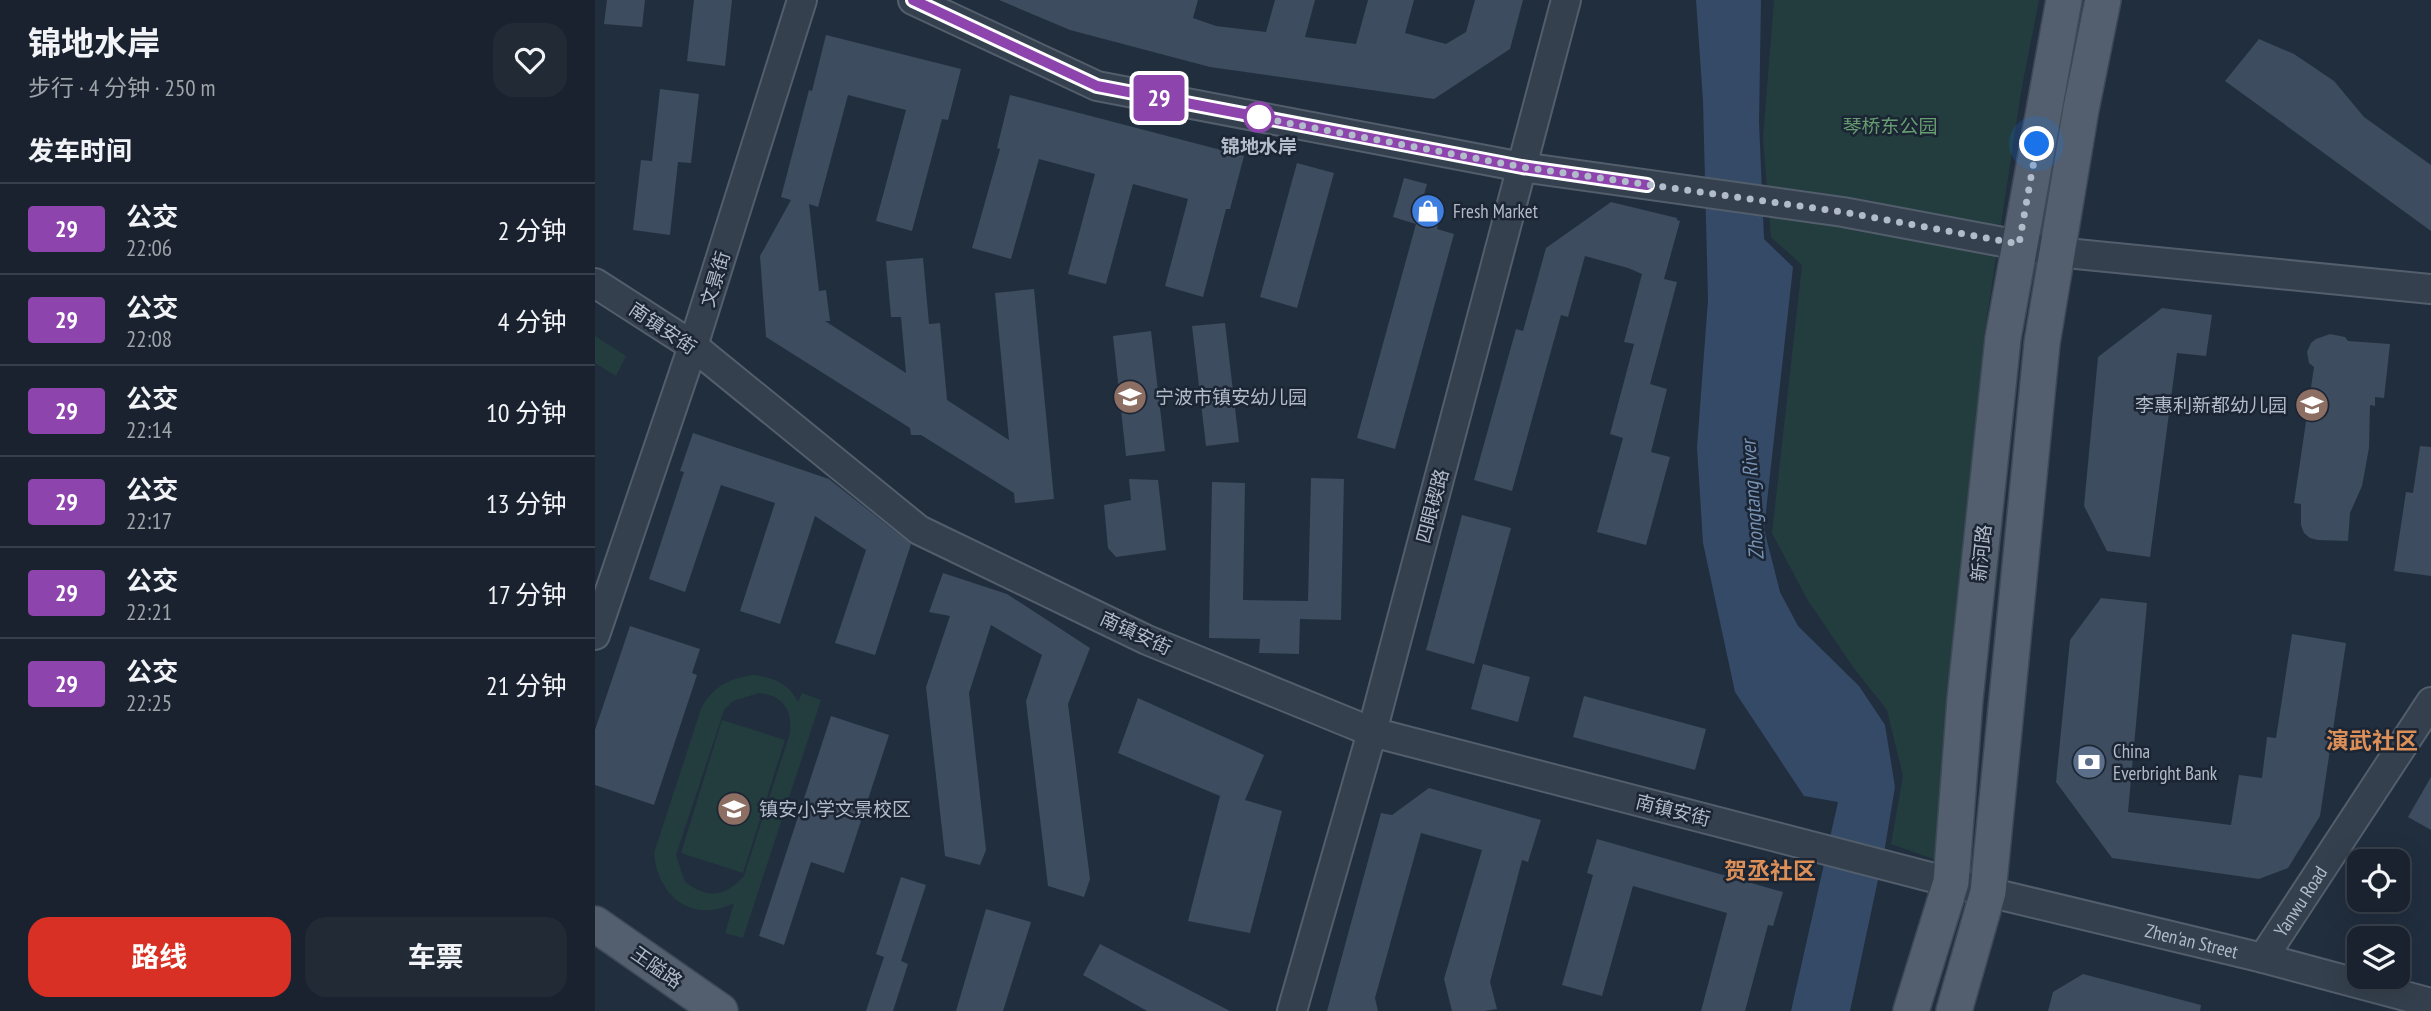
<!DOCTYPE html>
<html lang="zh">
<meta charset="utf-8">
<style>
:root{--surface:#19222e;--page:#222a36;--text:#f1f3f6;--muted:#9fa4aa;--line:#373f4a;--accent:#d93025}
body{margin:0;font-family:"PT Sans Narrow","Noto Sans SC",sans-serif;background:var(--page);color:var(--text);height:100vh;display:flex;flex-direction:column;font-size:26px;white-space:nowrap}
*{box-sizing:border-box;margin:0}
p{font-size:23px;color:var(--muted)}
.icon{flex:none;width:38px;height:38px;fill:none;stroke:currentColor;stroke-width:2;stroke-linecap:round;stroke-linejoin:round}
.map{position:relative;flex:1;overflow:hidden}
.sheet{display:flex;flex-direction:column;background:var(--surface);width:595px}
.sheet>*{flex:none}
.badge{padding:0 14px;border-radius:5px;font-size:24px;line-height:46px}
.tools{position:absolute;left:1752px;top:849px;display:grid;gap:14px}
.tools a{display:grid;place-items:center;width:63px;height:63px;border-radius:14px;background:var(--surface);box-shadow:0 7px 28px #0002,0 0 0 2px var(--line);font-size:35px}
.you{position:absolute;width:35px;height:35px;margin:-18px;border:5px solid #fff;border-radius:50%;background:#1a73e8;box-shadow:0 0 0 10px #1a73e833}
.map>.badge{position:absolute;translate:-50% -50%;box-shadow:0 0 0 4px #fff}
h2{padding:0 28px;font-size:26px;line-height:63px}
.round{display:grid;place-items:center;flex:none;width:74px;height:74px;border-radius:21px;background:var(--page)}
.headline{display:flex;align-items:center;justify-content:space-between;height:119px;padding:0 28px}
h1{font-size:33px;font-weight:700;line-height:52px}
.primary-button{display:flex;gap:14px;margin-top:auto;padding:14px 28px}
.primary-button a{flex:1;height:80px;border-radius:21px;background:var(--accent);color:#fff;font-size:28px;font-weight:700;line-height:80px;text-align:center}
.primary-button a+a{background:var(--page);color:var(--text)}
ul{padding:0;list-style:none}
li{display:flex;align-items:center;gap:21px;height:91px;padding:0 28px;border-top:2px solid var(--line)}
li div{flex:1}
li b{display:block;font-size:26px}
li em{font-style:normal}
li .badge{min-width:77px;font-weight:700;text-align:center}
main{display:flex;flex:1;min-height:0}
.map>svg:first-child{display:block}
.green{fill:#233d3f;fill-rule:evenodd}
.water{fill:#344a67}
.building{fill:#3d4c5e}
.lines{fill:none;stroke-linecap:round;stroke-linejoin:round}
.minor-casing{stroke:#535e6c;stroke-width:32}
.major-casing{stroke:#3e4957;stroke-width:38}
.minor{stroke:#35404e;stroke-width:28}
.major{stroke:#535f6e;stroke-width:35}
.line-casing{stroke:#fff;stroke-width:16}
.line{stroke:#8e44ad;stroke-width:10}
.walk{stroke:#b1bbca;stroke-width:7;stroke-dasharray:0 12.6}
.stop-dot{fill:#fff;stroke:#8e44ad;stroke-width:3.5}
.labels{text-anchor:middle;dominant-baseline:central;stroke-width:5;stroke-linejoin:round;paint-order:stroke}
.park-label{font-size:19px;fill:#669d71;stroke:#1b2533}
.stop-label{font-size:19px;font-weight:bold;fill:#b1bbca;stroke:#1b2533}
.poi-label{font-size:19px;fill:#b1bbca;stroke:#1b2533;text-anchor:start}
.street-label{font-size:19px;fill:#b1bbca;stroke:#1b2533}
.water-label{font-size:21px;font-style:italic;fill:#7692b4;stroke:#1b2533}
.quarter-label{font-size:23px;font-weight:bold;fill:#dd8f58;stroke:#1b2533}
</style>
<main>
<section class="sheet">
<div class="headline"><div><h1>锦地水岸</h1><p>步行 · 4 分钟 · 250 m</p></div><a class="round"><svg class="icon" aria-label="heart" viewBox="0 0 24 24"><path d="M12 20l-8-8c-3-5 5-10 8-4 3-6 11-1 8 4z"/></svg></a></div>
<h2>发车时间</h2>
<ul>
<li><span class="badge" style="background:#8e44ad;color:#fff">29</span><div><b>公交</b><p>22:06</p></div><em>2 分钟</em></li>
<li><span class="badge" style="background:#8e44ad;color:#fff">29</span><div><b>公交</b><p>22:08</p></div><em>4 分钟</em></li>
<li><span class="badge" style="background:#8e44ad;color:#fff">29</span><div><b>公交</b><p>22:14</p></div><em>10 分钟</em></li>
<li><span class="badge" style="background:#8e44ad;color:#fff">29</span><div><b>公交</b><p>22:17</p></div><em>13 分钟</em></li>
<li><span class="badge" style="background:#8e44ad;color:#fff">29</span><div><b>公交</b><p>22:21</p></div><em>17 分钟</em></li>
<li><span class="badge" style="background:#8e44ad;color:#fff">29</span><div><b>公交</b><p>22:25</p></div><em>21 分钟</em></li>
</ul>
<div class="primary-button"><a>路线</a><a>车票</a></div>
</section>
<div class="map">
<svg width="1836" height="1011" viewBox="0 0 1836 1011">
<rect width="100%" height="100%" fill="#212e3e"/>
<g class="green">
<path d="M1179 0H1444L1426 92 1389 337 1344 861 1296 844 1308 776 1292 710 1258 667 1212 599 1177 533 1207 265 1176 237 1168 138Z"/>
<path d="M0 336 31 356 21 376 0 363Z"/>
<path d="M159 675C179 678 194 683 203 702L207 693 226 700 148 938 130 933 139 903C97 924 63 897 59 853L106 709C118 686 135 678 159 675ZM164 693C187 695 198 710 195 733L149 876C130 897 113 899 90 882L81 855 129 710 138 701Z"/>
<path d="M127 720 190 740 148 873 86 853Z"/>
</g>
<path class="water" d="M1101 0H1166L1164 122 1169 239 1198 267 1169 529 1185 592 1203 626 1264 686 1290 725 1300 787 1290 847 1255 1011H1196L1243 802 1209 796 1140 692 1108 543 1102 447 1113 300 1108 101Z"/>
<g class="building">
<path d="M12 0H50L47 27 9 24Z"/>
<path d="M99 0H137L130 66 92 61Z"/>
<path d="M404 0H603L598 18 621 26 671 32 680 0H720L710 37 761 44 773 0H819L810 33 851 44 871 32 880 0H928L915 49 839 99 615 67 475 30Z"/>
<path d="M231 35 366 69 353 120 347 119 317 231 281 221 311 110 253 95 223 207 214 204 224 291 231 290 235 321H230L311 373 306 317H296L291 261 328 258 334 324 345 323 352 400 414 440 400 293 439 289 459 499 420 503 419 493 326 435H316L315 428 171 337 165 256 196 200 186 197 214 90 217 91Z"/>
<path d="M1664 39 1699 54 1739 81 1769 117 1836 165V231L1630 81Z"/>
<path d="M65 89 104 94 96 163 83 162 75 235 38 230 46 160 57 161Z"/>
<path d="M415 95 649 156 635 209H631L608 297 570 286 593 199 538 184 511 284 473 274 500 174 444 159 416 259 377 248 405 149 402 148Z"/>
<path d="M702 163 739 173 702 308 665 297Z"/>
<path d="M809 178 832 184 827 202 848 208 842 229 859 234 800 449 762 438 821 224 798 217Z"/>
<path d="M1016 202 1082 218V220L1085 221 1069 279 1082 282 1055 384 1072 389 1056 452 1075 457 1051 545 1002 532 1028 438 1015 434 1039 344 1029 342 1047 274 1033 268 990 256 973 317 966 315 917 491 879 480 921 329 928 331 951 248Z"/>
<path d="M1567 308 1617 315 1611 356 1582 353 1555 557 1512 551 1489 506 1503 357Z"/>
<path d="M630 323 644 442 611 446 597 326Z"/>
<path d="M556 331 570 451 531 456 518 336Z"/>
<path d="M1735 334 1750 337 1753 341 1795 344 1789 398 1780 397V406L1775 405 1774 448 1767 486 1755 513 1753 541 1723 540 1715 538 1709 533 1706 525V504L1699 503 1719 367 1714 363 1712 352 1716 343 1721 339Z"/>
<path d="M98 433 234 479 316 544 280 655 240 643 271 550 220 516 185 624 145 611 180 503 126 485 90 592 54 579 89 472 85 471Z"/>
<path d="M1825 446 1836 447V576L1799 571 1811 492 1818 493Z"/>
<path d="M716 478 749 479 746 620 705 619 704 654 664 653 665 639 614 638 617 482 650 483 648 600 713 601Z"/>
<path d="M534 479 563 480 571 550 521 557 513 548 509 505 536 500Z"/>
<path d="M867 515 916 528 879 664 831 650Z"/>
<path d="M348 573 412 594 495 648 473 704 495 879 489 897 453 886 431 701 447 655 396 625 374 693 391 850 385 865 350 856 331 687 355 616 334 612Z"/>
<path d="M1506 598 1552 603 1533 812 1636 825 1644 775 1667 778 1672 737 1681 738 1697 634 1751 643 1725 816 1693 868 1664 879 1517 858 1461 782 1475 640Z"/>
<path d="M35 626 105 649 97 673 102 675 59 805 0 785V730Z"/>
<path d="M888 664 935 677 923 722 876 709Z"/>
<path d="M989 696 1111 729 1100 770 978 737Z"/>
<path d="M543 698 669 755 650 800 687 811 655 933 593 921 625 796 523 753Z"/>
<path d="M236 716 294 735 249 873 216 862 189 945 164 936Z"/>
<path d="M1836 777V830L1813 817Z"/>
<path d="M834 788 946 820 933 862 927 860 895 982 902 1009 889 1011H857L849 979 887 850 826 833 780 998 783 1011H732L786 813 797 815Z"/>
<path d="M1002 839 1188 892 1178 926 1173 925 1150 1011H1106L1132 913 1038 886 1007 996 967 985 998 875 992 873Z"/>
<path d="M306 877 331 885 306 961 313 964 298 1011H271L289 957 281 954Z"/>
<path d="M391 909 436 922 408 1011H361Z"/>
<path d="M505 944 635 1011H552L488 975Z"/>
<path d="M1488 974 1606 1005 1605 1011H1453L1458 992Z"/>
</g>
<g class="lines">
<g class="minor-casing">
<g id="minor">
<path d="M318 0 502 86 927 167 1248 212 1461 252 1836 289"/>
<path id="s1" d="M0 283 98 346 324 530 552 640 777 732 1393 892 1668 958 1836 1003"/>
<path d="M0 635 98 346 207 0"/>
<path id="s2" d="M1668 958 1836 702"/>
<path d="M697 1011 777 732 971 0"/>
</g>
</g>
<g class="major-casing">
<g id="major">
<path d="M0 924 125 1011"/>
<path d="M1316 1011 1356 882 1370 699 1408 338 1469 0"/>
<path d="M1359 1011 1393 892 1447 343 1486 109 1508 0"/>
</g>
</g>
<use href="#minor" class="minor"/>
<use href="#major" class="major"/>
</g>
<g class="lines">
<g class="line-casing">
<path id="line" d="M318 0 502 86 927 167 1052 185"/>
</g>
<use href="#line" class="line"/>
<path class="walk" d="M664 117H661L927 167 1248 212 1424 244 1442 144"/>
</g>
<defs>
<g id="shop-disc" transform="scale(1.75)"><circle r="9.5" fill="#3f7fe0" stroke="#1b2533"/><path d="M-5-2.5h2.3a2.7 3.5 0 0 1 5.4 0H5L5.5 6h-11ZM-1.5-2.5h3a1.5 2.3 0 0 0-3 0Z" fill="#fff"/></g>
<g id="school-disc" transform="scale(1.75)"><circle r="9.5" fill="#8d6e63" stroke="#1b2533"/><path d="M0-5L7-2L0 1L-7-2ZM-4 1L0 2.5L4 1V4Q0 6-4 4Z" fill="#fff"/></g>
<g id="bank-disc" transform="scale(1.75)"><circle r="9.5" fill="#5c6f8a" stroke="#1b2533"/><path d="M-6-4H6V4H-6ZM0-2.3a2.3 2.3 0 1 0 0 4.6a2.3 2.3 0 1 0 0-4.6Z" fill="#fff"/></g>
</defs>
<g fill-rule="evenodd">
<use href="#shop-disc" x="833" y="211"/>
<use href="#school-disc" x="535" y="397"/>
<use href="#school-disc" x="1717" y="405"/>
<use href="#bank-disc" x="1494" y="762"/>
<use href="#school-disc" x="139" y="809"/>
</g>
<circle class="stop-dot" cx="664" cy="117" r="14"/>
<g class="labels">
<g class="park-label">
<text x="1295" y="126">琴桥东公园</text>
</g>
<g class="stop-label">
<text x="664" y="146">锦地水岸</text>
</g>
<g class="poi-label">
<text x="858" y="211">Fresh Market</text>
<text x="560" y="397">宁波市镇安幼儿园</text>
<text x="1692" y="405" text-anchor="end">李惠利新都幼儿园</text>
<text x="1518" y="751">China<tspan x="1518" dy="22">Everbright Bank</tspan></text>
<text x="164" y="809">镇安小学文景校区</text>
</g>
<g class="street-label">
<text transform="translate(120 279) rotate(-73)">文景街</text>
<text transform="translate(68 328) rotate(34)">南镇安街</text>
<text transform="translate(837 506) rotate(-75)">四眼碶路</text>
<text transform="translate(1386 553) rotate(-84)">新河路</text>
<text transform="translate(541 633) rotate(25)">南镇安街</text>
<text transform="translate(1078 810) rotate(14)">南镇安街</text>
<text stroke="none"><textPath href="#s2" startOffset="68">Yanwu Road</textPath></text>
<text stroke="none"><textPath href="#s1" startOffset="1750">Zhen'an Street</textPath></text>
<text transform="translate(62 967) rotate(35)">王隘路</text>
</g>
<g class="water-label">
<text transform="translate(1157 500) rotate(-94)">Zhongtang River</text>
</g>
<g class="quarter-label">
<text x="1777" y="740">演武社区</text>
<text x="1175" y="870">贺丞社区</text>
</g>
</g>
</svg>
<div class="tools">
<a><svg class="icon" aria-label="locate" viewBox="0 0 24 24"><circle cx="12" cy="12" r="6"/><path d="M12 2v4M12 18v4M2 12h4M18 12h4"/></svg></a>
<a><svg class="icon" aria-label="layers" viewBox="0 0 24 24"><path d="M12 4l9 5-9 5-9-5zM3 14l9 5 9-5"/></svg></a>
</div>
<div class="you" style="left:1442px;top:144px"></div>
<b class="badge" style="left:564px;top:98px;background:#8e44ad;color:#fff">29</b>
</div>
</main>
